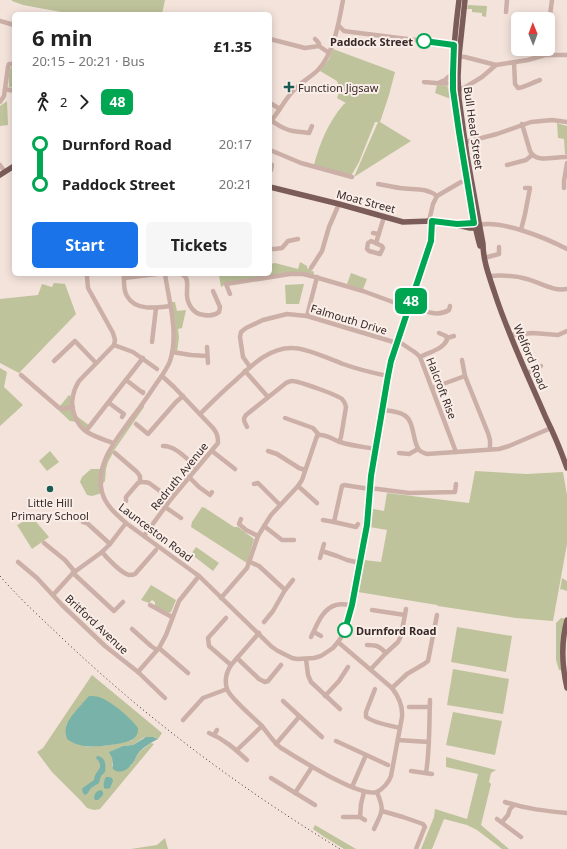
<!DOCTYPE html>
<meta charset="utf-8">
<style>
:root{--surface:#fff;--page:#f6f6f6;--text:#222;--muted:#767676;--accent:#1a73e8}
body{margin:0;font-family:"Noto Sans",sans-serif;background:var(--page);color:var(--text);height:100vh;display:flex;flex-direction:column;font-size:15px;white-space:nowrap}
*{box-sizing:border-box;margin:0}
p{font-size:13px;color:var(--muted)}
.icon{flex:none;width:22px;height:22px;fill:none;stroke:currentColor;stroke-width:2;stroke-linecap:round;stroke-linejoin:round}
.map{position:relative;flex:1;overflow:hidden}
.side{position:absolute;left:12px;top:12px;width:260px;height:264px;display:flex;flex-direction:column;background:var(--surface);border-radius:6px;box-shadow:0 2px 10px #0003}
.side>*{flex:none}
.badge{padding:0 8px;border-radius:6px;font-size:14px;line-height:26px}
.needle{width:26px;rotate:359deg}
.tools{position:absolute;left:511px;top:12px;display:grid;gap:8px}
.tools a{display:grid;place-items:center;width:44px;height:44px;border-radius:6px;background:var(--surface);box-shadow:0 2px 10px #0003;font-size:20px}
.map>.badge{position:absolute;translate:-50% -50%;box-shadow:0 0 0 2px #fff}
.legs{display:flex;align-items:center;gap:6px;height:44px;padding:0 20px;font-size:13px}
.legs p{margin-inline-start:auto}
.head{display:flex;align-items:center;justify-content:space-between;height:68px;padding:0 20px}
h1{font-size:22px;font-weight:700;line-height:30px}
.cta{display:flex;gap:8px;margin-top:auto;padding:8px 20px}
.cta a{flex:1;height:46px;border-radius:6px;background:var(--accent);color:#fff;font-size:16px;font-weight:700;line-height:46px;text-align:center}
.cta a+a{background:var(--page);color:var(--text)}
ul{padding:0 20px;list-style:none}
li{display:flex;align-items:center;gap:14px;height:40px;font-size:15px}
li i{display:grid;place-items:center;width:6px;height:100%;margin:0 5px;background:currentColor}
li i::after{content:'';width:10px;height:10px;margin:-5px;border:3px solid;border-radius:50%;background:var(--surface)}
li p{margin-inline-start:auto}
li:first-child i{background:linear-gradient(#0000 50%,currentColor 0)}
li:last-child i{background:linear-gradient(currentColor 50%,#0000 0)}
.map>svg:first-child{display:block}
.green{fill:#bec39b;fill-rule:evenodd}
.water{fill:#79b2a8}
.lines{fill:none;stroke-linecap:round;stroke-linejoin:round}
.stream{stroke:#79b2a8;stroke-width:1}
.minor{stroke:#ccb0a7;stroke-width:4.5}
.major{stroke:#7b5c58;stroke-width:5.5}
.rail{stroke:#382928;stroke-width:1;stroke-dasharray:1 3;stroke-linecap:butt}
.line-1-casing{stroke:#fff;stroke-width:9}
.line-1{stroke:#00a651;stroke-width:6}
.stop-1-dot{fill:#fff;stroke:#00a651;stroke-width:2}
.poi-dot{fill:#1b5b52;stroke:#faeee8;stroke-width:1.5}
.labels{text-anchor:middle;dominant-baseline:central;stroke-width:4;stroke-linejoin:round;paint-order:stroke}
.stop-label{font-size:11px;font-weight:bold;fill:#382928;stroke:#faeee8;text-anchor:end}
.poi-label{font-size:11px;fill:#382928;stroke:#faeee8;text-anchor:start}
.street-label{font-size:11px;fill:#382928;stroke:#faeee8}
</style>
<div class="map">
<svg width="567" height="849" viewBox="0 0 567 849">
<rect width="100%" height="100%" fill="#f3e3db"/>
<g class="green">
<path d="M12 0H165L162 14H72L23 5 12 1Z"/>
<path d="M468 5 487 6 486 17 482 16V13L472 12V9H467Z"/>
<path d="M333 49 395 72 389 95 380 122 411 141 354 177 378 122H375L359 162 351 176 314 165C320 142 329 121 344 104L346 103 337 98 339 93 335 90 338 84 337 81 320 71 329 59Z"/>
<path d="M12 66H14V88L9 87C9 81 8 70 12 66Z"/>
<path d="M437 85 447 86 449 88 451 99 435 93Z"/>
<path d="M7 101 8 125 0 126V106Z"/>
<path d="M557 123 567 126V155L565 154 564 139 558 138Z"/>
<path d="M300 262 307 266V268L314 272 313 276 303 274 226 284 221 287 219 275 225 274H270V264L275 263 298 269Z"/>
<path d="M351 273 367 279 363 289 347 284Z"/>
<path d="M54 283 65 284 76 314 19 373 0 363V299L38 295 42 284 52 287Z"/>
<path d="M304 284 299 304H286L285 285Z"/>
<path d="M170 302H175L177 311 186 310 182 328 178 329 179 338 177 352H172L174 342Z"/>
<path d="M0 368 7 372 4 387 23 405 0 426Z"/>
<path d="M69 395 72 397 74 414 90 426 86 431 77 422 70 421 56 408 60 406Z"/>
<path d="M144 402V407L115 449 108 462 106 469 105 481 101 486 102 493 92 496 87 495 80 482 82 477 91 469H102L105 461Z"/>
<path d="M50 451 59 462 47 471 39 461Z"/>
<path d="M475 471 527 474 563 472 567 495V544L553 621 516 618 438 606 437 605 358 592 364 560 381 562 387 530 370 527 373 509 384 511 387 493 469 503Z"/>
<path d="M202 507 205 508 234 527H238L254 539 247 563 191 527 192 522Z"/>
<path d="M32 517 49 537 32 549 17 525Z"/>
<path d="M196 547 219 563 213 571 191 554Z"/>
<path d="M562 578 567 581V591L561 589 560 590Z"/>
<path d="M151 585 176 600 171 612 167 613 155 606V602L152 600 149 603 141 600Z"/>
<path d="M561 618 567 619 564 670H559L556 660V623Z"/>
<path d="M457 627 512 636 506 672 451 662Z"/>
<path d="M453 669 509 679 503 714 447 705Z"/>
<path d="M92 675 162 733 158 739 153 737 143 738 133 745 123 746 110 752 112 758V766H131L139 752 151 743 154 744 100 809 94 810 87 808 81 801 52 772 37 752 43 748ZM82 704 133 740 110 745 86 747 66 725Z"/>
<path d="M453 712 502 721 495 755 446 745Z"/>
<path d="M446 757 496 770 491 773 489 782 491 784 481 825 509 849H502L477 830 467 825 444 819 432 849H421L434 817 435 809 467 819 478 774 446 767Z"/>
<path d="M315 825 356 849H344L323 836 313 829Z"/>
<path d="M165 838 168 849H131L157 845Z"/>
</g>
<g class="water">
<path d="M89 696C92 696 96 696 99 697 111 701 131 718 138 728 138 733 137 736 133 739 127 744 93 748 84 746 78 745 73 743 67 739 66 735 65 731 66 727 68 718 83 703 89 696Z"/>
<path d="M146 737H153L158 739C152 742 144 747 139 752 136 756 134 763 130 766 126 771 118 774 113 769L112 758 109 752 123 746 133 745Z"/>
<path d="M97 756C106 757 106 765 105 772L101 776 99 783 91 788 87 794 85 795 83 793 82 789 84 787 94 780C95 769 106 769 96 758Z"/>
<path d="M106 777H109L112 778 113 781 110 788 107 789 104 788C103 785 104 780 106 777Z"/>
<path d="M101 790 103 792V795L98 800H95L94 798C95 793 96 791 101 790Z"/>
</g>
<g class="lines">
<path class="stream" d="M12 85 14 71"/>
<g class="minor">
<path d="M506 12 507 0"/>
<path d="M0 21 14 25"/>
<path d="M339 26 344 31 351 32 456 45"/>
<path d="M548 30 552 0"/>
<path d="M270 39 305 48 319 46 329 53"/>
<path d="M315 39C317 41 320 43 319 46"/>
<path d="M456 56 465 57 496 65"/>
<path d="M514 62 515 84 518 88C523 88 534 82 540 80"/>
<path d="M424 82C433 83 446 85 455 82"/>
<path d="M440 82 445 80 453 73"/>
<path d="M5 89 14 91"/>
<path d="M456 90 464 88 482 77 496 65 528 60 545 55H567"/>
<path d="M0 102 4 96 8 67 9 64H14"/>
<path d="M270 103 280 109"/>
<path d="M272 121C278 125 285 130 293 131 298 132 303 132 309 133L312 126"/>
<path d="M270 122C279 112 285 99 294 90 301 82 311 77 318 70 334 53 339 22 343 0"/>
<path d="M522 124 530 151C536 164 555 156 567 157"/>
<path d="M462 143 497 134 531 122 552 120 567 122"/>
<path d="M270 150 301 163 352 177"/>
<path d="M270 162V164L272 165 271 170"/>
<path d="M0 165 5 172"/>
<path d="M507 165 526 160 532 155"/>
<path d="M378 184C385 185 392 187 400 188 413 190 426 187 437 196"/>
<path d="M564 188V181L567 163"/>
<path d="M429 221 433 204 437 196 461 182"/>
<path d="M479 225C502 220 546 238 567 249"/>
<path d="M521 230 525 214 530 188H525"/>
<path d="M373 233 379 234"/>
<path d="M371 241 382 246 383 248 380 254 369 251 367 249 368 243Z"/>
<path d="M376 243 384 217"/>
<path d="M270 249H275L282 248 288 241 298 239"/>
<path d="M484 258 499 254V247"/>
<path d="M311 268 322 251 329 227 339 204"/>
<path d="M87 274V277L88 288 113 333 115 340 114 345 79 381C76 386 74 390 73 396 70 408 76 425 87 432 95 437 105 440 113 443"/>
<path d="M124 274C124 281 123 290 127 296 135 311 156 308 170 306"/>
<path d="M165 274C169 301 179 334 170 361 167 369 161 377 156 384 148 396 140 408 131 419 116 440 95 464 102 492 105 505 117 515 126 523L199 576 272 647 278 651 292 658 297 659 314 658 321 656 333 648 338 642 344 633 352 605 366 531 371 476 388 376 391 361 431 241 432 221"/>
<path d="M182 274C184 276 185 276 186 278 188 282 187 287 187 291 186 302 192 314 204 315 209 316 214 316 219 312L220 307 213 291"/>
<path d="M489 276C502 275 514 275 527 279 539 282 554 292 567 289"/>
<path d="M124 278 157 274"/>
<path d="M230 294 226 284 290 274H303L315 277 363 291 409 308"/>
<path d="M410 305C423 310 436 318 449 310L450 306"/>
<path d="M307 316 317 277"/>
<path d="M510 335 533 333 558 335 567 331"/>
<path d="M447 338 454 336"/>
<path d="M398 341 416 353 420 357 456 452"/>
<path d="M152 342 156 308"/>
<path d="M114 345 133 352 157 369"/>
<path d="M207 347 208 363"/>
<path d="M172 352 191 355 207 356"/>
<path d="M420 357C429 352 442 350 447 340L446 336 439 333"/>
<path d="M462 360 465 376 488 433 490 440V449"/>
<path d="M54 361 75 341 96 363"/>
<path d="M250 367 243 357 240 337 241 332 246 328 263 320 287 314 307 316 397 343"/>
<path d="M245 371 268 397"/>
<path d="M527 373 541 366"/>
<path d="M21 375 58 407 62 409 73 407"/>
<path d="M126 380 143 393V392"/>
<path d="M432 388 465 376"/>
<path d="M109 403 124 414 122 417"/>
<path d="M382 410C389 411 398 411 404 415 415 421 412 441 419 450 421 452 424 453 427 454L499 449 509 446 551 428"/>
<path d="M200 414C212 402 223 391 236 380 252 365 270 347 293 348 306 348 330 359 343 364 357 369 373 373 388 376"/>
<path d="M285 418 313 428 319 435C327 434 333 440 340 442 352 446 364 447 376 449"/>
<path d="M136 424 148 434 176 402 183 396"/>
<path d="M247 427C245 422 242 420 246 415L286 383C288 382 290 381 292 381 299 381 337 395 342 399 345 402 345 404 346 407L341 437 339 442"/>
<path d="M86 431 143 358"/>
<path d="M163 446C176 446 187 459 197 468"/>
<path d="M212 451 235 469"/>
<path d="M268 451 277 454 299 468 305 470"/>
<path d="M115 453 137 472 140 476V482"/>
<path d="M399 453 409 454 418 449"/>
<path d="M189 477 199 487 210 495 212 492"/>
<path d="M254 484 258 483 280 505"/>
<path d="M298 486 317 503"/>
<path d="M370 488 409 493 455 492 456 484"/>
<path d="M126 501V497L138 483C142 481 145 482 149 483L171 499"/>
<path d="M165 507 181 518"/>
<path d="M241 519 239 524 246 530 258 536"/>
<path d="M323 520 334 522 342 486 344 485 370 489"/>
<path d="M83 522 87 523 110 544"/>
<path d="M334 522 356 527 358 524"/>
<path d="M264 526 282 540H294"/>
<path d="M144 536 171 499 218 443C218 436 217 433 213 428L174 387 162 376"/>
<path d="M44 543 65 560 75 572"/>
<path d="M322 551 324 544"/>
<path d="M102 552C107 558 121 573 129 575 131 575 133 575 135 574L156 550"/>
<path d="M320 558 322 551 337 556 347 560 360 563"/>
<path d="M18 562 37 578 62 605 105 646 138 672 165 698"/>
<path d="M250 562 259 566 285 590 273 611 264 622"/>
<path d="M73 573 114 611 123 602"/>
<path d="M285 590 293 580"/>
<path d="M53 595 73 573 102 552 110 544 126 523"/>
<path d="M221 598 247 568 258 536 271 515 298 486 302 480 317 436 319 435"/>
<path d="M150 605 172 617"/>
<path d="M372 610 405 615"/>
<path d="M226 618 208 638 209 646 231 665"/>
<path d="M132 629 151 646 157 650"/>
<path d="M314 632 321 636"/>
<path d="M259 633 231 665C226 673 224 680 227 689 230 698 253 717 261 725 268 733 273 742 281 748 298 758 359 798 377 792 383 789 389 782 391 776L402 717C403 706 399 697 392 688L338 642"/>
<path d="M311 637C317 625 322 609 336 605 341 603 347 605 352 605"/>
<path d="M367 645C377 645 379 646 386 653"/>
<path d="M159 648 188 673"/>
<path d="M237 658 259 679 265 682 268 681 281 665"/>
<path d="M306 659 308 675 311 682 340 709"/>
<path d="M371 669 386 653 398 642 401 636 406 609"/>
<path d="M138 672 159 648 166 635 179 601 199 576"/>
<path d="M392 688 407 674 424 664 428 661 437 615"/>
<path d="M375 689 366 712V717C376 724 389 725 400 728"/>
<path d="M325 696 339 681 348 667"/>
<path d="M283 701 322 737"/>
<path d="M409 707H430"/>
<path d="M183 720 203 698 227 689"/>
<path d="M209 733C224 739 235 749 247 760"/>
<path d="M214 735 217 730"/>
<path d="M398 740 413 741 429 742"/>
<path d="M336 741 388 765"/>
<path d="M276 744 299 717"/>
<path d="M237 750 262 726"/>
<path d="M411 771 432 774"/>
<path d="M426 773C430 749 429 724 430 700"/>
<path d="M271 778 315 805"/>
<path d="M352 787 366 755"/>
<path d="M295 793 312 767"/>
<path d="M505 802C526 809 546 811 567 813"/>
<path d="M382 811 403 817 423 824 425 827 424 829 416 849"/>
<path d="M343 817H360L365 820"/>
<path d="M360 817 361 804 364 792"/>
<path d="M497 819 521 837"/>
<path d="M502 822 508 815 510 809 514 805"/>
<path d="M374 829C382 811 385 812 377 792"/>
</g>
<g class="major">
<path d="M459 0C456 24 453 49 453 73 452 103 459 132 464 161 469 190 472 218 480 246"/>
<path d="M465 0 459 56 458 77 459 99 467 156 483 244C483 260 489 276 494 291 508 335 528 376 546 418 554 434 561 451 567 468"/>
<path d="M0 175 14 166"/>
<path d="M270 187 339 204 403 222 432 221 457 225 470 228H475L478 226"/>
<path d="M567 620C561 642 562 666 567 688"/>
</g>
<path class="rail" d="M0 576C19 598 41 618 62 638 147 719 240 788 340 849"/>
</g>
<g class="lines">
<g class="line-1-casing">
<path id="line-1" d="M345 630 352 605 363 546 367 525 371 476 388 376 391 361 431 241 432 221 457 224 474 223 459 132 453 90V73L454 45 424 41"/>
</g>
<use href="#line-1" class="line-1"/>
</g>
<g class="stop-1-dot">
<circle cx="424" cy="41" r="7"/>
<circle cx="345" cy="630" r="7"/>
</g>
<g class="poi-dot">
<path d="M287 81h4v4h4v4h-4v4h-4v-4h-4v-4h4z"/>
<circle cx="50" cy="489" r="4"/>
</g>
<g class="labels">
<g class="stop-label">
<text x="413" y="41">Paddock Street</text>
<text x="356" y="630" text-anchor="start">Durnford Road</text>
</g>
<g class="poi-label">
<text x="298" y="87">Function Jigsaw</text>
<text x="50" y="502" text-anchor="middle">Little Hill<tspan x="50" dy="13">Primary School</tspan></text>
</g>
<g class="street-label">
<text transform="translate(474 128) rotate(82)">Bull Head Street</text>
<text transform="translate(366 201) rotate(15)">Moat Street</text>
<text transform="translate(349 319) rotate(17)">Falmouth Drive</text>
<text transform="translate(531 357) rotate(67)">Welford Road</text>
<text transform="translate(442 388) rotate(69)">Halcroft Rise</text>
<text transform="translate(179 476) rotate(-51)">Redruth Avenue</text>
<text transform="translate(156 532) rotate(37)">Launceston Road</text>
<text transform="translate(97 624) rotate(43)">Britford Avenue</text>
</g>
</g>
</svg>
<div class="tools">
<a><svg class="needle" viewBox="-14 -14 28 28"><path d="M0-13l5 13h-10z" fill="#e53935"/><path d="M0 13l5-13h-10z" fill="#767676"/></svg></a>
</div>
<b class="badge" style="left:411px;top:301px;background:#00a651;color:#fff">48</b>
<section class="side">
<div class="head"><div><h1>6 min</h1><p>20:15 – 20:21 · Bus</p></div><b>£1.35</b></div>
<div class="legs"><svg class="icon" aria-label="walk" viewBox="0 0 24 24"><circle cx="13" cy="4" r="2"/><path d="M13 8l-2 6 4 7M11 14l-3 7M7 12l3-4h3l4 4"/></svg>2<svg class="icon" aria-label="forward" viewBox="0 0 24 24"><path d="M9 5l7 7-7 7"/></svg><b class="badge" style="background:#00a651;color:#fff">48</b></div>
<ul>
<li><i style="color:#00a651"></i><b>Durnford Road</b><p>20:17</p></li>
<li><i style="color:#00a651"></i><b>Paddock Street</b><p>20:21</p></li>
</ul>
<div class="cta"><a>Start</a><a>Tickets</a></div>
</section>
</div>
